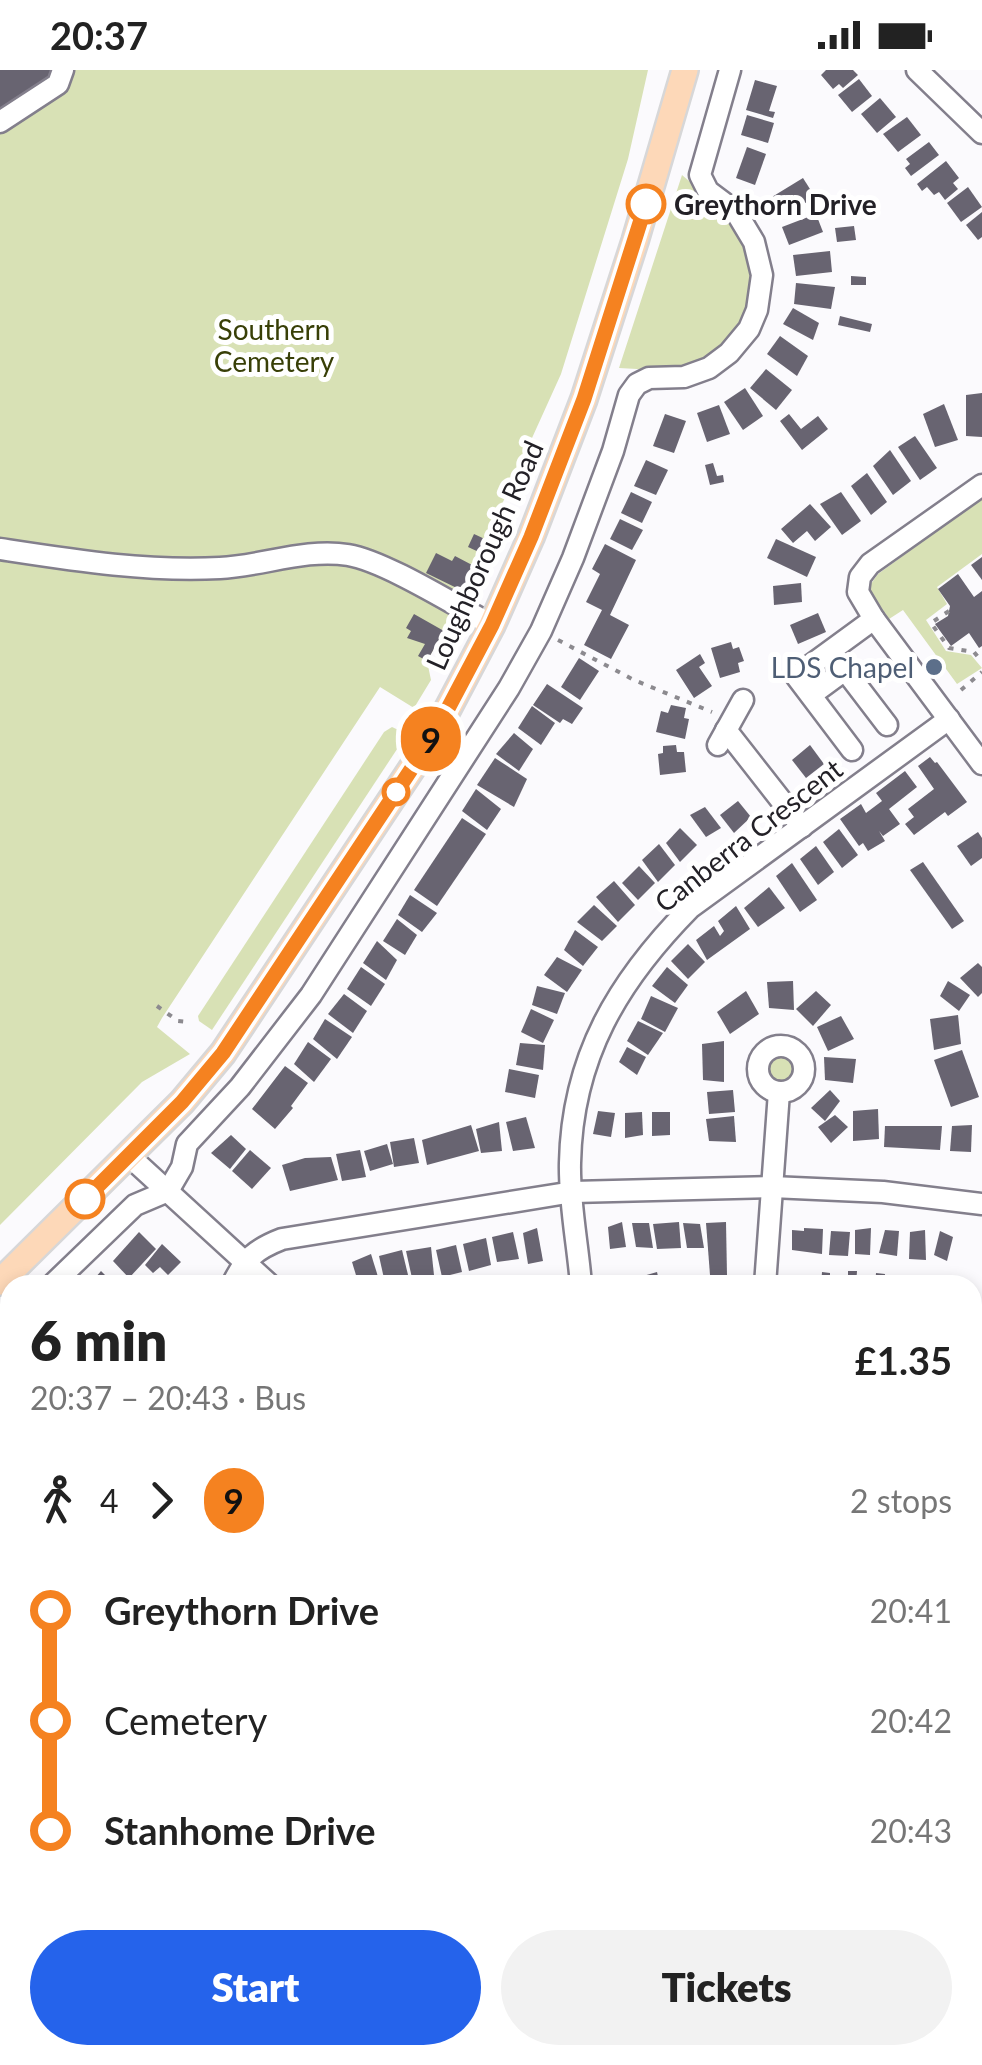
<!DOCTYPE html>
<meta charset="utf-8">
<style>
:root{--surface:#fff;--page:#f2f2f2;--text:#222;--muted:#767676;--accent:#2563eb}
body{margin:0;font-family:Lato,sans-serif;background:var(--page);color:var(--text);height:100vh;display:flex;flex-direction:column;font-size:38px;white-space:nowrap}
*{box-sizing:border-box;margin:0}
p{font-size:32px;color:var(--muted)}
.icon{flex:none;width:55px;height:55px;fill:none;stroke:currentColor;stroke-width:2;stroke-linecap:round;stroke-linejoin:round}
.map{position:relative;flex:1;overflow:hidden}
.panel{position:absolute;left:0px;top:1205px;width:982px;height:790px;display:flex;flex-direction:column;background:var(--surface);border-radius:30px 30px 0 0;box-shadow:0 5px 15px #0003}
.panel>*{flex:none}
.badge{padding:0 20px;border-radius:32px;font-size:35px;line-height:65px}
.map>.badge{position:absolute;translate:-50% -50%;box-shadow:0 0 0 5px #fff}
.legs{display:flex;align-items:center;gap:15px;height:110px;padding:0 30px;font-size:32px}
.legs p{margin-inline-start:auto}
.headline{display:flex;align-items:center;justify-content:space-between;height:170px;padding:0 30px}
h1{font-size:55px;font-weight:800;line-height:75px}
.cta{display:flex;gap:20px;margin-top:auto;padding:20px 30px}
.cta a{flex:1;height:115px;border-radius:60px;background:var(--accent);color:#fff;font-size:40px;font-weight:800;line-height:115px;text-align:center}
.cta a+a{background:var(--page);color:var(--text)}
ul{padding:0 30px;list-style:none}
li{display:flex;align-items:center;gap:35px;height:110px;font-size:38px}
li i{display:grid;place-items:center;width:15px;height:100%;margin:0 12px;background:currentColor}
li i::after{content:'';width:25px;height:25px;margin:-12px;border:8px solid;border-radius:50%;background:var(--surface)}
li p{margin-inline-start:auto}
li:first-child i{background:linear-gradient(#0000 50%,currentColor 0)}
li:last-child i{background:linear-gradient(currentColor 50%,#0000 0)}
.status{display:flex;justify-content:space-between;align-items:center;height:70px;padding:0 50px;background:var(--surface);direction:ltr}
.status svg{height:28px;fill:currentColor}
.map>svg:first-child{display:block}
.built{fill:#f3edff}
.green{fill:#d8e1b5}
.building{fill:#686471}
.lines{fill:none;stroke-linecap:round;stroke-linejoin:round}
.minor-casing{stroke:#837f8c;stroke-width:25}
.major-casing{stroke:#d7d7d8;stroke-width:30}
.path{stroke:#8c8a8f;stroke-width:4;stroke-dasharray:5 8;stroke-linecap:butt}
.minor{stroke:#fff;stroke-width:20}
.major{stroke:#fdd8b8;stroke-width:25}
.line-1-casing{stroke:#fff;stroke-width:22}
.line-1{stroke:#f58220;stroke-width:15}
.stop-1-dot{fill:#fff;stroke:#f58220;stroke-width:5}
.service-dot{fill:#5c6f8a;stroke:#fff;stroke-width:4}
.labels{text-anchor:middle;dominant-baseline:central;stroke-width:10;stroke-linejoin:round;paint-order:stroke}
.stop-label{font-size:28px;font-weight:bold;fill:#232127;stroke:#fff;text-anchor:start}
.park-label{font-size:28px;fill:#383f07;stroke:#fff}
.street-label{font-size:28px;fill:#232127;stroke:#fff}
.service-label{font-size:28px;fill:#4e5e75;stroke:#fff;text-anchor:end}
</style>
<div class="status"><b>20:37</b><svg viewBox="0 0 49 12"><path d="M0 12V9h3v3zM5 12V6h3v6zM10 12V3h3v9zM15 12V0h3v12zM26 1h20v11H26zM47 4h2v5h-2z"/></svg></div>
<div class="map">
<svg width="982" height="1995" viewBox="0 0 982 1995">
<rect width="100%" height="100%" fill="#fbfafd"/>
<g class="built">
<path d="M982 1629V1995H896L906 1985H972V1645Z"/>
<path d="M450 1985H690L678 1995H440Z"/>
</g>
<g class="green">
<path d="M0 0H648L628 89 561 304 469 507 474 509 427 591 431 610 414 638 380 617 162 948 157 957 190 984 142 1012 0 1155Z"/>
<path d="M682 105C700 121 725 139 737 159 767 210 750 281 688 296 666 302 641 299 619 298Z"/>
<path d="M982 428V484L937 517 947 534 926 550 946 581 971 585 982 598 957 614 903 540 889 549 868 518 878 504Z"/>
<path d="M392 657 407 664 212 960 199 951 198 946 384 662Z"/>
<circle cx="780" cy="999" r="14"/>
<path d="M982 1678V1737L976 1733 973 1739V1694Z"/>
<path d="M980 1747 982 1748V1901L972 1895 973 1760Z"/>
<path d="M973 1901 982 1907V1995H896L906 1985H972Z"/>
</g>
<g class="building">
<path d="M0 0H54L57 5 0 39Z"/>
<path d="M826 0H853L858 5 843 18 839 14 833 19 821 5Z"/>
<path d="M859 9 872 26 852 42 838 25Z"/>
<path d="M755 10 777 16 769 41 775 42 773 48 746 40Z"/>
<path d="M880 28 896 47 877 63 861 44Z"/>
<path d="M747 45 774 53 768 73 741 65Z"/>
<path d="M907 47 921 65 898 82 883 64Z"/>
<path d="M929 72 939 85 911 106 905 98 910 94 906 89Z"/>
<path d="M747 77 766 84 755 115 736 108Z"/>
<path d="M946 91 959 108 953 113 958 119 945 130 939 122 934 125 927 117 922 121 917 114Z"/>
<path d="M803 108 815 127 779 149 767 130Z"/>
<path d="M968 117 982 137 961 152 947 133Z"/>
<path d="M982 142V167L978 170 966 155Z"/>
<path d="M816 144 823 162 789 175 782 157Z"/>
<path d="M854 156 856 170 837 172 835 158Z"/>
<path d="M830 181 832 202 796 206 793 185Z"/>
<path d="M851 206 866 207V215H851Z"/>
<path d="M796 213 835 217 831 239 794 234Z"/>
<path d="M793 238 819 253 813 270 783 254Z"/>
<path d="M840 246 872 254 870 262 838 255Z"/>
<path d="M780 266 808 286 797 306 767 284Z"/>
<path d="M766 299 792 320 776 340 750 318Z"/>
<path d="M745 318 763 346 743 360 724 332Z"/>
<path d="M982 323V367L966 366V325Z"/>
<path d="M944 334 958 370 935 377 923 344Z"/>
<path d="M719 335 730 364 707 372 697 343Z"/>
<path d="M665 344 686 351 674 383 653 376Z"/>
<path d="M789 344 801 359 818 346 828 359 802 380 780 351Z"/>
<path d="M915 366 937 398 920 410 898 377Z"/>
<path d="M890 380 911 411 893 425 873 396Z"/>
<path d="M646 390 668 400 656 425 634 416Z"/>
<path d="M713 393 717 406 723 405 724 412 710 415 705 395Z"/>
<path d="M867 403 887 432 871 445 851 416Z"/>
<path d="M631 422 652 432 642 453 621 443Z"/>
<path d="M841 422 861 451 842 465 820 434Z"/>
<path d="M810 434 831 457 815 471 807 461 793 473 781 459Z"/>
<path d="M620 449 643 460 632 480 610 469Z"/>
<path d="M474 464 487 470 481 483 468 477Z"/>
<path d="M776 469 816 487 807 507 767 488Z"/>
<path d="M605 474 636 490 610 545 629 555 611 589 584 575 602 540 586 532 600 504 592 499Z"/>
<path d="M436 483 452 491 455 486 474 496 468 508 474 509 467 523 426 503Z"/>
<path d="M982 487V510L971 495Z"/>
<path d="M958 504 974 527 982 521V576L979 578 969 563 951 576 935 554 948 546 950 536 938 519Z"/>
<path d="M801 513 802 532 774 535 773 516Z"/>
<path d="M818 543 826 562 798 574 790 555Z"/>
<path d="M414 544 444 561 427 591 418 586 425 574 407 568 411 561 406 558Z"/>
<path d="M731 572 733 579 739 577 744 591 738 593 740 602 720 608 711 578Z"/>
<path d="M700 584 705 593 699 597 712 616 694 628 676 600Z"/>
<path d="M579 588 599 601 580 630 561 617Z"/>
<path d="M547 614 583 638 572 654 563 649 560 653 533 635Z"/>
<path d="M671 635 686 638 684 648 689 649 685 669 656 662 661 641 668 643Z"/>
<path d="M532 636 555 653 541 675 518 658Z"/>
<path d="M514 663 533 679 519 701 496 684Z"/>
<path d="M676 675 677 682H684L686 702 660 705 658 684 663 683V676Z"/>
<path d="M810 675 824 694 806 708 792 690Z"/>
<path d="M930 687 935 693 937 692 967 732 948 746 945 742 914 765 905 754 914 747 908 739 934 719 918 696Z"/>
<path d="M495 688 527 709 514 737 477 715Z"/>
<path d="M905 701 917 717 889 739 900 754 883 766 879 761 885 771 868 781 863 773 859 776 840 749 861 734 866 743 882 731 876 723Z"/>
<path d="M476 719 501 739 487 760 462 741Z"/>
<path d="M738 731 751 747 734 763 720 745Z"/>
<path d="M705 737 721 758 706 767 690 745Z"/>
<path d="M462 748 486 764 437 836 414 820Z"/>
<path d="M680 758 697 775 680 792 666 773Z"/>
<path d="M839 759 858 785 842 798 823 772Z"/>
<path d="M978 762 982 768V788L971 796 957 776Z"/>
<path d="M659 774 675 795 658 812 642 790Z"/>
<path d="M816 776 834 802 818 815 800 789Z"/>
<path d="M923 792 964 851 952 859 910 800Z"/>
<path d="M792 793 817 830 800 842 776 806Z"/>
<path d="M639 796 655 813 638 830 622 813Z"/>
<path d="M614 811 635 835 618 852 596 827Z"/>
<path d="M769 817 785 838 758 857 744 838Z"/>
<path d="M410 825 437 843 422 862 398 845Z"/>
<path d="M594 835 617 856 602 871 577 852Z"/>
<path d="M736 836 750 859 707 890 696 870 714 856 720 866 724 861 718 851Z"/>
<path d="M397 849 417 865 405 885 383 871Z"/>
<path d="M575 860 598 877 583 896 564 880Z"/>
<path d="M377 871 397 890 386 910 363 893Z"/>
<path d="M688 874 705 892 688 909 671 891Z"/>
<path d="M557 887 582 900 567 922 544 905Z"/>
<path d="M978 893 982 897V923L978 927 960 908Z"/>
<path d="M361 897 385 914 371 936 347 919Z"/>
<path d="M667 897 688 915 675 933 652 916Z"/>
<path d="M793 911 794 940 769 938 767 912Z"/>
<path d="M948 911 970 925 959 941 940 926Z"/>
<path d="M537 916 565 923 557 944 532 935Z"/>
<path d="M746 921 759 944 730 964 717 942Z"/>
<path d="M816 921 831 935 813 956 796 939Z"/>
<path d="M344 924 367 941 353 963 328 944Z"/>
<path d="M651 926 678 938 665 962 641 949Z"/>
<path d="M531 939 554 950 543 973 521 962Z"/>
<path d="M958 945 961 974 934 980 930 949Z"/>
<path d="M841 946 854 969 828 981 817 957Z"/>
<path d="M325 949 352 967 337 989 313 969Z"/>
<path d="M638 951 663 963 648 985 627 971Z"/>
<path d="M724 971V1012L703 1010 702 974Z"/>
<path d="M308 972 331 989 314 1012 294 994Z"/>
<path d="M520 973 545 975 543 1000 516 995Z"/>
<path d="M627 977 646 987 637 1005 619 992Z"/>
<path d="M962 980 979 1027 951 1037 934 990Z"/>
<path d="M824 987 856 989 853 1013 825 1010Z"/>
<path d="M285 996 308 1013 291 1036 293 1038 275 1059 252 1039Z"/>
<path d="M509 999 539 1005 535 1028 505 1022Z"/>
<path d="M733 1020 735 1042 709 1044 707 1022Z"/>
<path d="M830 1020 840 1031 825 1051 811 1038Z"/>
<path d="M878 1039 879 1069 853 1071V1041Z"/>
<path d="M598 1041 615 1043 611 1067 593 1064Z"/>
<path d="M642 1042 643 1065 625 1068V1043Z"/>
<path d="M652 1042H670V1065L652 1066Z"/>
<path d="M835 1045 848 1057 831 1073 818 1057Z"/>
<path d="M734 1046 736 1072 709 1071 706 1049Z"/>
<path d="M526 1047 535 1078 513 1081 506 1052Z"/>
<path d="M499 1052 502 1081 481 1083 476 1059Z"/>
<path d="M471 1055 479 1081 427 1095 422 1070Z"/>
<path d="M972 1055 971 1082 950 1081 952 1056Z"/>
<path d="M885 1056H942L940 1080 884 1077Z"/>
<path d="M231 1065 246 1079 230 1099 211 1083Z"/>
<path d="M414 1068 419 1093 394 1097 390 1072Z"/>
<path d="M387 1074 393 1094 370 1101 364 1081Z"/>
<path d="M250 1080 271 1098 252 1119 232 1101Z"/>
<path d="M360 1080 366 1107 342 1111 336 1084Z"/>
<path d="M331 1087 338 1110 290 1121 282 1095 305 1088Z"/>
<path d="M622 1152 626 1177 610 1179 608 1157Z"/>
<path d="M679 1152 681 1178 657 1179 653 1154Z"/>
<path d="M726 1152 727 1205H710L706 1153Z"/>
<path d="M632 1153H649L653 1178 636 1177Z"/>
<path d="M683 1153 700 1154 704 1178H687Z"/>
<path d="M537 1158 543 1191 528 1194 523 1163Z"/>
<path d="M804 1158 823 1159 822 1184 792 1180V1160L804 1161Z"/>
<path d="M871 1158 870 1185 855 1184V1160Z"/>
<path d="M885 1160 899 1161 897 1186 879 1183Z"/>
<path d="M925 1160 926 1190 909 1189 910 1162Z"/>
<path d="M831 1161 850 1162 848 1186 829 1185Z"/>
<path d="M940 1161 953 1167 947 1191 934 1185Z"/>
<path d="M139 1162 156 1179 129 1208 113 1191Z"/>
<path d="M513 1162 519 1189 497 1192 492 1167Z"/>
<path d="M486 1168 491 1195 469 1201 463 1174Z"/>
<path d="M162 1174 181 1192 168 1205 160 1197 153 1203 145 1195Z"/>
<path d="M456 1175 462 1202 442 1207 436 1180Z"/>
<path d="M431 1177 434 1205 412 1208 406 1181Z"/>
<path d="M402 1180 409 1209 385 1213 379 1186Z"/>
<path d="M371 1184 379 1210 359 1215 352 1192Z"/>
<path d="M101 1201 115 1215H89Z"/>
<path d="M848 1201H857L856 1215H848Z"/>
<path d="M657 1202 659 1211 648 1215H612Z"/>
<path d="M822 1202 830 1203V1215H821Z"/>
<path d="M876 1203 885 1204 884 1215H875Z"/>
<path d="M0 1286 10 1297V1327L0 1336Z"/>
<path d="M0 1410 10 1413 8 1425 0 1423Z"/>
<path d="M982 1500V1527L972 1520V1514Z"/>
<path d="M972 1540 982 1546 972 1563Z"/>
<path d="M4 1656 10 1662V1686L0 1695V1659Z"/>
<path d="M236 1985H259L244 1995Z"/>
<path d="M536 1985H628L616 1995H524Z"/>
<path d="M646 1985H694L703 1995H634Z"/>
<path d="M777 1985H816L805 1995H776L771 1990Z"/>
</g>
<g class="lines">
<g class="minor-casing">
<g id="minor">
<path d="M917 0 982 63"/>
<path d="M0 52 58 14 63 0"/>
<path d="M982 415 870 494 860 507 858 522 874 549 982 694"/>
<path d="M0 479C72 490 146 502 220 498 262 496 306 478 348 485 385 491 456 536 492 555"/>
<path d="M811 625 845 600 887 655"/>
<path d="M726 660 802 757"/>
<path d="M718 675 743 630"/>
<path d="M852 680 796 606 874 549"/>
<circle cx="781" cy="999" r="23"/>
<path d="M129 1086 270 1215"/>
<path d="M52 1215 135 1135 168 1121 182 1097 187 1074 240 1017 311 925 509 618 541 561 573 488 613 381 629 325 637 314 649 308 684 307 709 298 729 283 749 259 757 240 762 205 754 172 736 142 708 121 700 105 730 0"/>
<path d="M232 1215C244 1189 256 1179 282 1169L573 1122 772 1117 883 1122 982 1134"/>
<path d="M581 1215C578 1175 569 1133 570 1093 572 987 618 911 690 838L949 649"/>
<path d="M765 1215 779 1022"/>
<path d="M5 1262 10 1257"/>
<path d="M972 1336 982 1257"/>
<path d="M972 1389 982 1392"/>
<path d="M329 1985 337 1995"/>
</g>
</g>
<g class="major-casing">
<g id="major">
<path d="M0 1212 182 1032 223 983 434 665 492 555 531 467 584 329 635 171 685 0"/>
<path d="M0 1903 10 1915"/>
<path d="M68 1985 76 1995"/>
</g>
</g>
<g class="path">
<path d="M949 541 931 553 949 578 974 582 982 592"/>
<path d="M558 570 634 610 712 642"/>
<path d="M961 620 982 602"/>
<path d="M157 936 178 951 188 952"/>
<path d="M972 1713 982 1712"/>
<path d="M0 1801 10 1791"/>
<path d="M0 1817 10 1835"/>
<path d="M425 1995 436 1985"/>
</g>
<use href="#minor" class="minor"/>
<use href="#major" class="major"/>
</g>
<g class="lines">
<g class="line-1-casing">
<path id="line-1" d="M85 1129 182 1032 223 983 434 665 492 555 531 467 584 329 646 134"/>
</g>
<use href="#line-1" class="line-1"/>
</g>
<g class="stop-1-dot">
<circle cx="646" cy="134" r="18"/>
<circle cx="396" cy="722" r="12"/>
<circle cx="85" cy="1129" r="18"/>
</g>
<circle class="service-dot" cx="934" cy="597" r="10"/>
<g class="labels">
<g class="stop-label">
<text x="674" y="134">Greythorn Drive</text>
</g>
<g class="park-label">
<text x="274" y="259">Southern<tspan x="274" dy="32">Cemetery</tspan></text>
</g>
<g class="street-label">
<text transform="translate(484 485) rotate(-66)">Loughborough Road</text>
<text transform="translate(748 765) rotate(-38)">Canberra Crescent</text>
</g>
<g class="service-label">
<text x="914" y="597">LDS Chapel</text>
</g>
</g>
</svg>
<b class="badge" style="left:431px;top:669px;background:#f58220;color:#111">9</b>
<section class="panel">
<div class="headline"><div><h1>6 min</h1><p>20:37 – 20:43 · Bus</p></div><b>£1.35</b></div>
<div class="legs"><svg class="icon" aria-label="walk" viewBox="0 0 24 24"><circle cx="13" cy="4" r="2"/><path d="M13 8l-2 6 4 7M11 14l-3 7M7 12l3-4h3l4 4"/></svg>4<svg class="icon" aria-label="forward" viewBox="0 0 24 24"><path d="M9 5l7 7-7 7"/></svg><b class="badge" style="background:#f58220;color:#111">9</b><p>2 stops</p></div>
<ul>
<li><i style="color:#f58220"></i><b>Greythorn Drive</b><p>20:41</p></li>
<li><i style="color:#f58220"></i><span>Cemetery</span><p>20:42</p></li>
<li><i style="color:#f58220"></i><b>Stanhome Drive</b><p>20:43</p></li>
</ul>
<div class="cta"><a>Start</a><a>Tickets</a></div>
</section>
</div>
